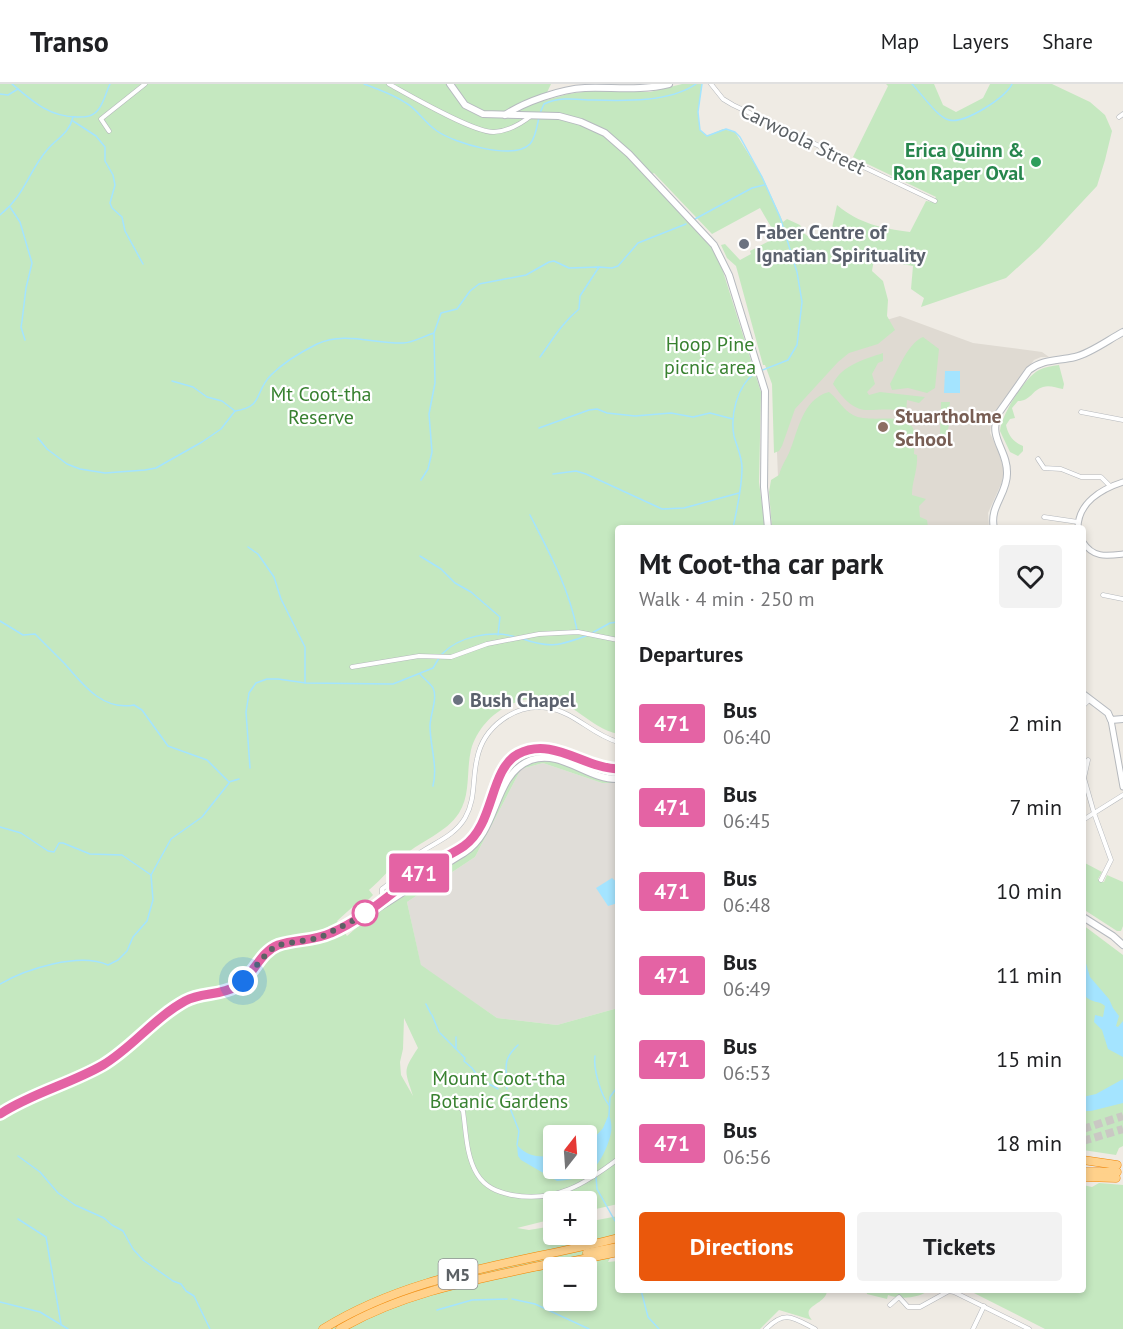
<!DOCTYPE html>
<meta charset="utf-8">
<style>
:root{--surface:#fff;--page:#f2f2f2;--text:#202124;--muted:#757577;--line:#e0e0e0;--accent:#ea580c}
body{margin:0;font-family:"PT Sans",sans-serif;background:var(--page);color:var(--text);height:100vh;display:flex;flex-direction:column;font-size:22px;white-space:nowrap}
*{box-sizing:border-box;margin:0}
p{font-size:20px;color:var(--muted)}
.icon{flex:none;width:33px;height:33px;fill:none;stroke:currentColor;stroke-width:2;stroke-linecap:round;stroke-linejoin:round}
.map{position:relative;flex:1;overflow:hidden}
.drawer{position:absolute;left:615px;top:441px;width:471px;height:768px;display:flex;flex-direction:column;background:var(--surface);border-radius:6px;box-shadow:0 3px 9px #0003}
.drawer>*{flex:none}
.badge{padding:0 12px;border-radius:4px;font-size:21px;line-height:39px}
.needle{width:39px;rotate:17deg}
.fabs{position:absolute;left:543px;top:1041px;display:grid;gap:12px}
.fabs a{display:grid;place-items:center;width:54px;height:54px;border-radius:6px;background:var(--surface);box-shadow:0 3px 9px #0003;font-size:30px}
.you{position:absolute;width:30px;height:30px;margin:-15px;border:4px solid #fff;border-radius:50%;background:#1a73e8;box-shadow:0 0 0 9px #1a73e833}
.map>.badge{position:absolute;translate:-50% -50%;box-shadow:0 0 0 3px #fff}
h2{padding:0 24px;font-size:22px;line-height:54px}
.round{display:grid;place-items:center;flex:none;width:63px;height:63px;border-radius:6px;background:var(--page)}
.summary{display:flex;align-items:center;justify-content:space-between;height:102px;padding:0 24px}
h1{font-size:28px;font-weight:700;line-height:45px}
.primary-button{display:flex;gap:12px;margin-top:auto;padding:12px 24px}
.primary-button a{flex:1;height:69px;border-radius:6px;background:var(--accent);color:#fff;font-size:24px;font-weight:700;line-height:69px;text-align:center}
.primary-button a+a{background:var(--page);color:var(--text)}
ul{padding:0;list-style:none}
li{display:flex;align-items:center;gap:18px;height:84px;padding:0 24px}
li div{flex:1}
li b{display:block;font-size:22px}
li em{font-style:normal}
li .badge{min-width:66px;font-weight:700;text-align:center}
header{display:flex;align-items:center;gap:36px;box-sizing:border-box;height:84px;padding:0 30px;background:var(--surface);border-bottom:2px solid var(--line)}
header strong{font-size:28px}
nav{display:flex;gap:33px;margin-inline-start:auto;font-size:21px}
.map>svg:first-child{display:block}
.industrial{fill:#e0ddd8}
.education{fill:#dfdad2}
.green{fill:#c5e8c0;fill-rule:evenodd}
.water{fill:#a4e4ff}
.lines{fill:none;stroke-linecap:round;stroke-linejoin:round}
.stream{stroke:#a4e4ff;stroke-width:1.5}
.motorway-tunnel{stroke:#cac8c4;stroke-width:8;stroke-dasharray:8 4;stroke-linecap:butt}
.minor-casing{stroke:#b5b8bc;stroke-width:5}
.tertiary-casing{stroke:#b5b8bc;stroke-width:7}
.secondary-casing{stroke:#b6babf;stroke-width:8}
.motorway-casing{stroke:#f38500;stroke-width:9}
.minor{stroke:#fff;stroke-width:4}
.tertiary{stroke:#fff;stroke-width:5}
.secondary{stroke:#fff;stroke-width:6}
.motorway{stroke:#ffd18b;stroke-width:8}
.line-casing{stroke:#fff;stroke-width:14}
.line{stroke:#e463a4;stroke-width:9}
.walk{stroke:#5c6165;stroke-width:6;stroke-dasharray:0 10.8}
.leisure-dot{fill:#2e9e5b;stroke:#fff;stroke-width:2}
.worship-dot{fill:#6b7280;stroke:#fff;stroke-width:2}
.education-dot{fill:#8d6e63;stroke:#fff;stroke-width:2}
.stop-dot{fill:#fff;stroke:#e463a4;stroke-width:3}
.labels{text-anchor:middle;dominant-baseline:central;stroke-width:4.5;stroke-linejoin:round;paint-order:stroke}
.shield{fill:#fff;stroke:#8d9093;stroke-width:1.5}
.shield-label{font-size:18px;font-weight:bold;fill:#5c6165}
.street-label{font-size:20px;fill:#5c6165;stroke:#fff}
.leisure-label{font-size:20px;font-weight:bold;fill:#27864d;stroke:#fff;text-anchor:end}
.worship-label{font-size:20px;font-weight:bold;fill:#5b616d;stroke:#fff;text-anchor:start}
.park-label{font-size:20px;fill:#388130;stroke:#fff}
.education-label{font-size:20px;font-weight:bold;fill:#785e54;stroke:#fff;text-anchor:start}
</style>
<header>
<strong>Transo</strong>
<nav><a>Map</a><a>Layers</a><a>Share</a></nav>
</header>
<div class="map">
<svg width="1123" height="1245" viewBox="0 0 1123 1245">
<rect width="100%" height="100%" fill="#efebe4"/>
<path class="industrial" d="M543 679 602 699H618V924L557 941 497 934 421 882 407 818 475 773 521 685Z"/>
<path class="education" d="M900 232 973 259 1042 268 1049 273H1041L1034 276 1004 315 991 338 990 349 998 366 1004 386 1002 398 988 429 989 444H780L774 292 883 237Z"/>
<g class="green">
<path d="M0 0H551L543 17 568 10 590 7 650 8 682 0H702L698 28 700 46 707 52 723 45 735 48 762 92 783 138 787 135 800 141 805 150 813 156 830 153 837 121C860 140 881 144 910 148L926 117 933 118 936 113 853 73 888 2 886 0H934L943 21 956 28 983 14 990 0H1052L1090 18 1105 31 1112 47 1105 76 1097 102 1039 164 1006 194 921 223 924 214 911 205 913 182 874 175 872 187 883 197 888 216 887 232 895 246 878 260 849 269 838 278 795 325 782 362 779 367 774 369 772 300 765 281H763L736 182 727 174 721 161 725 160 740 176 751 170 750 167 777 153 760 124 712 150 654 89 649 92 711 163 720 178 761 308 759 398 765 444H618V650C589 644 574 615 539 614 509 614 479 636 471 666 466 687 471 710 459 729 446 749 422 756 405 771 392 782 382 795 369 806L373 811 362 822 358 818 337 837 347 852C374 827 406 808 437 788 447 782 464 774 471 765 488 743 502 688 530 679 560 669 588 697 618 697V699H602L543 679 521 685 475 773 407 818 421 881 497 934 557 941 618 924V1120L587 1127 586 1118H554L553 1135 517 1144 529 1146 553 1142 554 1150H586L587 1138 618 1132V1158L608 1178 618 1177V1206H827C827 1221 799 1221 812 1236L779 1226 760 1245H0ZM404 934 418 964C402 988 405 986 413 1012L401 991 400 978 403 965ZM554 1052H586V1084H554ZM554 1184H586V1216H554Z"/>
<path d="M923 253 939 265 935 304 927 309 908 304 892 306 890 300C898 286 908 259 923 253Z"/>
<path d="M883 269V277L878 279 872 290 875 300 867 308 869 311 880 308 925 313 919 319 907 316 906 328C869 319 861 341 833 300 842 281 865 275 883 269Z"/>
<path d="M1059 281 1064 300 1063 305C1056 304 1050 301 1043 303 1032 306 1031 317 1018 317L1012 324 1015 334 1010 335 1006 341C1008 351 1013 358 1023 362V367L1018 372 1010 368 1000 347C1001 331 1025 293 1039 286 1045 283 1052 282 1059 281Z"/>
<path d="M829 308C838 315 843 326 853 331 871 341 912 324 915 351 915 357 914 364 914 370L917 371C918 386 912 397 912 411L926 415 919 422 920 433 927 436 928 443 932 444H772L769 408 771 396 779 391C781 383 785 377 789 369 798 348 802 315 829 308Z"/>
<path d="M941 318H950L949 325 952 329 946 353 940 352Z"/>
<path d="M1083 778 1102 788 1098 795 1100 798H1104L1107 791 1123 798V842L1121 847H1117L1083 825Z"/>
<path d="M1083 841 1123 871V1062L1119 1064 1116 1071 1083 1066Z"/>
<path d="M1099 1099 1123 1101V1245H1045L968 1206H1083V1101L1092 1103Z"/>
<path d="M866 1206H930C918 1214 902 1216 888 1211L887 1215 867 1210Z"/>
</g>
<g class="water">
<path d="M945 287H960V309H944Z"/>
<path d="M612 794 618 799V819L608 822 596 804Z"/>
<path d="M1085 876 1090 893 1109 915 1113 924 1119 932 1116 942 1118 943 1123 937V973L1108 965 1102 946 1094 938 1095 931 1103 933 1105 922C1099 916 1092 920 1084 911L1083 877Z"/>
<path d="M1123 995V1019L1091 1027H1083V1013L1096 1010Z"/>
<path d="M609 1030C613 1043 612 1049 607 1062 596 1088 586 1095 557 1097L521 1076 518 1072 517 1061C528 1073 538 1073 553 1072L554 1084H586L587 1062 603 1044Z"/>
</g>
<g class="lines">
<g class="stream">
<path d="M12 0C32 17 49 33 77 33 86 33 92 33 98 26 104 19 106 8 110 0"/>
<path d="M364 0C378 5 394 11 406 19 417 25 425 39 437 47 454 59 513 77 530 60 536 53 537 42 539 33"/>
<path d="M702 0 698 28 700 46 707 52 726 45 735 48 740 53 762 93 780 133 797 188 802 218 797 261 788 276 760 287"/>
<path d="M912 0C921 9 937 33 949 36 964 40 1006 14 1012 0"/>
<path d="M0 10 8 11 18 5"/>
<path d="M540 29 544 20C560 13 574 15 590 16 622 17 669 19 696 0"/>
<path d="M73 37 96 52 105 63V77L113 91 115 101 110 119 112 124 122 133 125 147 143 180"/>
<path d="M10 123 20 138 32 179 26 204 22 237 21 243 25 256"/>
<path d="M0 131C26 110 28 88 47 66 57 54 69 50 73 33"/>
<path d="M695 135 752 104 764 101"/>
<path d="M540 273C553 255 562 239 579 225L580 212 599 183"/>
<path d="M172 297 193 303 207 313 222 317 235 327"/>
<path d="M539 344 589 326 597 325 607 329 635 332 671 329 693 333 710 329 733 335"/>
<path d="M38 354 47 365 67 380 80 385 105 389 145 386 156 384 202 358 221 345 235 327C264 323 254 308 271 291 283 279 301 268 317 260 344 247 375 260 403 259 413 259 424 252 434 249L441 229 457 225 470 207 479 200 526 191 549 178 554 177 569 184 599 183 612 184 618 182 638 159 686 140"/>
<path d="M553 390 576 387 586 390 662 425 684 424 739 409"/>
<path d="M421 396 428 385 432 368 429 330 435 299 434 250"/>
<path d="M530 431C549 468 569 504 577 546"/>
<path d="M733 444C737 424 742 405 742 384 742 373 737 363 734 352 730 331 737 302 755 289"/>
<path d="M248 463 258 470 274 493 281 515 305 563V599"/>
<path d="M420 472 441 485 455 499 471 508 500 533 498 551"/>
<path d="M0 537 23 551 35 550C45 560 55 570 65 580 83 601 103 627 134 621L142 626 168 662 207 676 229 698 239 695"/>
<path d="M592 549 610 539 618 538"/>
<path d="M523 555C551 565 561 561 588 551"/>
<path d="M442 570C459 552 492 546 516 553"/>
<path d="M420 590C424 595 430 599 433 604 438 614 430 631 430 642 430 662 438 682 433 702"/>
<path d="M250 684 246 628 249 609 256 599 267 595H278L306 599 393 600 433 584 439 574"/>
<path d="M0 743 21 749 48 767 54 768 59 759H63L90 770 122 771 151 791"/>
<path d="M1083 852 1085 854 1083 859"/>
<path d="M1083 871 1085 876"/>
<path d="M0 900C26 885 79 868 108 881L118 876 127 867 133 853 147 837 153 816 151 791 171 755 202 733 229 699"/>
<path d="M426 920 431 930"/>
<path d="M432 931 439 948"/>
<path d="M440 949 460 969"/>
<path d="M456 964V953"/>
<path d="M461 970 465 974 464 977 472 984 480 995 498 1005"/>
<path d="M595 972C593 984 601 1012 609 1021"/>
<path d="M507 1005C507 984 501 977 518 961"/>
<path d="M506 1014 519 1047 517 1061"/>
<path d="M609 1031 610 1013 618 1002"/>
<path d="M18 1072 40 1088 58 1109 75 1121 104 1134 112 1141 123 1147 133 1165 143 1176 173 1197 181 1200 186 1207 194 1212 210 1245"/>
<path d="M596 1093 597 1105 615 1137"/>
<path d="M18 1135 46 1153 61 1240"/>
<path d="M641 1206 648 1233 659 1245"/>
<path d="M512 1215 535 1220 589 1245"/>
<path d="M0 1218 40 1228 68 1245"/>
<path d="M437 1226 472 1216 507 1215"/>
</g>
<g class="motorway-tunnel">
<path d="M1083 1045 1123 1032"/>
<path d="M1083 1057 1123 1045"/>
</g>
<g class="minor-casing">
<g id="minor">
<path d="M389 0C409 11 474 49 494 48 509 47 521 40 532 31"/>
<path d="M711 0 723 15 733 21 935 117"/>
<path d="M1119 33 1123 30"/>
<path d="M109 47 101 35 145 0"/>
<path d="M1081 328 1123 336"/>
<path d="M1038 375 1044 384 1061 385 1081 393H1101L1110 402"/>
<path d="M1044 433 1078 438"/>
<path d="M1103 511 1123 515"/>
<path d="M352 583 419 572 451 573 487 560 539 550 578 548 618 556"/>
<path d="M1083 622 1089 616"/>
<path d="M1088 676 1084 694 1094 729 1111 776 1101 796"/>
<path d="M1083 736 1123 711"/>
<path d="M385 815 382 810V805C395 797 402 782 414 773 432 759 453 754 465 734 476 715 472 696 477 675 483 643 515 619 548 624 575 628 592 651 618 658"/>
<path d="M459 1022 463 1027C466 1047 466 1072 477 1090 485 1103 497 1108 512 1111 555 1119 585 1100 618 1075"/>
<path d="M890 1221 899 1213 908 1223H920L949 1207 954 1208 1029 1245"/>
<path d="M766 1245C785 1225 794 1234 815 1245"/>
<path d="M973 1245 984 1222"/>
</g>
</g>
<g class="tertiary-casing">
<g id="tertiary">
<path d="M1078 444C1078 419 1101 405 1123 398"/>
<path d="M1083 458C1093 474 1106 472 1123 470"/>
<path d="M1111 636 1123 703"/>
</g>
</g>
<g class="secondary-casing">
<g id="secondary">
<path d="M450 0 465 21 483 30 559 32 581 38 605 49 629 70 714 161 729 191 765 307 764 403 768 444"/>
<path d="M505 31C524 18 561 5 585 4 613 3 641 7 669 0"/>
<path d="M994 444C989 423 1007 410 1007 390 1008 366 988 355 998 330L1029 286C1043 275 1058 277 1075 273 1091 269 1108 256 1123 248"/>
<path d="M1083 610 1108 629 1111 636 1123 635"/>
<path d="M378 820C395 807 411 793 429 781 446 770 467 765 478 748 497 720 493 670 534 665 564 661 589 684 618 685"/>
<path d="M1083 833 1113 852 1123 861"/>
<path d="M0 1030C9 1024 19 1021 29 1016 52 1005 76 995 99 984 126 969 145 944 169 926 177 921 188 914 198 912 211 909 224 910 237 902 251 893 257 875 271 866 288 854 313 858 332 849 379 828 420 795 464 769 500 746 492 691 531 676 561 665 588 696 618 695"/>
</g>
</g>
<g class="motorway-casing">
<g id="motorway">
<path d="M1083 1076 1117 1081"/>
<path d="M1083 1088H1117"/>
<path d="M1083 1093 1116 1094"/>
<path d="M587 1169 618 1163"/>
<path d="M323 1245C413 1189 517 1180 618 1154"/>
<path d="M340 1245C405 1207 479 1195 553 1179H564L618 1168"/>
</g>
</g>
<use href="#minor" class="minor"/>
<use href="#tertiary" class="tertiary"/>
<use href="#secondary" class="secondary"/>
<use href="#motorway" class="motorway"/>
</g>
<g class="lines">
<g class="line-casing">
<path id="line" d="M0 1030C32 1009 70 1000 103 981 133 963 154 934 185 917 201 908 220 912 237 902 253 892 260 868 278 861 296 855 314 857 331 849 366 834 394 806 424 785 437 776 451 771 464 762 495 740 489 686 518 670 552 652 584 684 618 685"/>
</g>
<use href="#line" class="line"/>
<path class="walk" d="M243 897 269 867 278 861 319 854 370 828 365 829"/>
</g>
<circle class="leisure-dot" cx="1036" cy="78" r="6"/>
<g class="worship-dot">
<circle cx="744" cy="160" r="6"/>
<circle cx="458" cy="616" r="6"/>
</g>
<circle class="education-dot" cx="883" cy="343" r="6"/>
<circle class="stop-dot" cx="365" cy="829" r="12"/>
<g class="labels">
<rect class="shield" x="438.5" y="1175" width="39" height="30" rx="4.5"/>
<g class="shield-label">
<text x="458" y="1190">M5</text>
</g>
<g class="street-label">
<text transform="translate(803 55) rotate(26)">Carwoola Street</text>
</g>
<g class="leisure-label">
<text x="1024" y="66">Erica Quinn &amp;<tspan x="1024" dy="23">Ron Raper Oval</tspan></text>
</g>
<g class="worship-label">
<text x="756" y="148">Faber Centre of<tspan x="756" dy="23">Ignatian Spirituality</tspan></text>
<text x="470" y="616">Bush Chapel</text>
</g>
<g class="park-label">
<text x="710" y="260">Hoop Pine<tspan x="710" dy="23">picnic area</tspan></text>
<text x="321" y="310">Mt Coot-tha<tspan x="321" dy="23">Reserve</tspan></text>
<text x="499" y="994">Mount Coot-tha<tspan x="499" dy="23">Botanic Gardens</tspan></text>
</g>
<g class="education-label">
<text x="895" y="332">Stuartholme<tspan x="895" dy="23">School</tspan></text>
</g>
</g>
</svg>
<div class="fabs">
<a><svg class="needle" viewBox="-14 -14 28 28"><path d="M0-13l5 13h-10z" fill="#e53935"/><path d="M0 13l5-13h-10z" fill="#757577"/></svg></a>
<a>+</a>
<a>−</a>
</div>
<div class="you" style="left:243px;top:897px"></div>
<b class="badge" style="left:419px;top:789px;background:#e463a4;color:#fff">471</b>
<section class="drawer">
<div class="summary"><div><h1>Mt Coot-tha car park</h1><p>Walk · 4 min · 250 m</p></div><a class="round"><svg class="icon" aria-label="heart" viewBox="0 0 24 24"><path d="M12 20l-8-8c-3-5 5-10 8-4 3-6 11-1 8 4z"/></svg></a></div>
<h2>Departures</h2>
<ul>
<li><span class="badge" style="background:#e463a4;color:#fff">471</span><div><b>Bus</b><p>06:40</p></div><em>2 min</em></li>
<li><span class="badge" style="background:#e463a4;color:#fff">471</span><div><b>Bus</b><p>06:45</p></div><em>7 min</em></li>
<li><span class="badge" style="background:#e463a4;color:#fff">471</span><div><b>Bus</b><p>06:48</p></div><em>10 min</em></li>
<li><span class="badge" style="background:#e463a4;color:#fff">471</span><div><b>Bus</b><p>06:49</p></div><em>11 min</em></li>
<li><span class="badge" style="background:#e463a4;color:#fff">471</span><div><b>Bus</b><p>06:53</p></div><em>15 min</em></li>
<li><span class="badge" style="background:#e463a4;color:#fff">471</span><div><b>Bus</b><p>06:56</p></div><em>18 min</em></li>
</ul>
<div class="primary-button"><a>Directions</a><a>Tickets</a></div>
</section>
</div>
